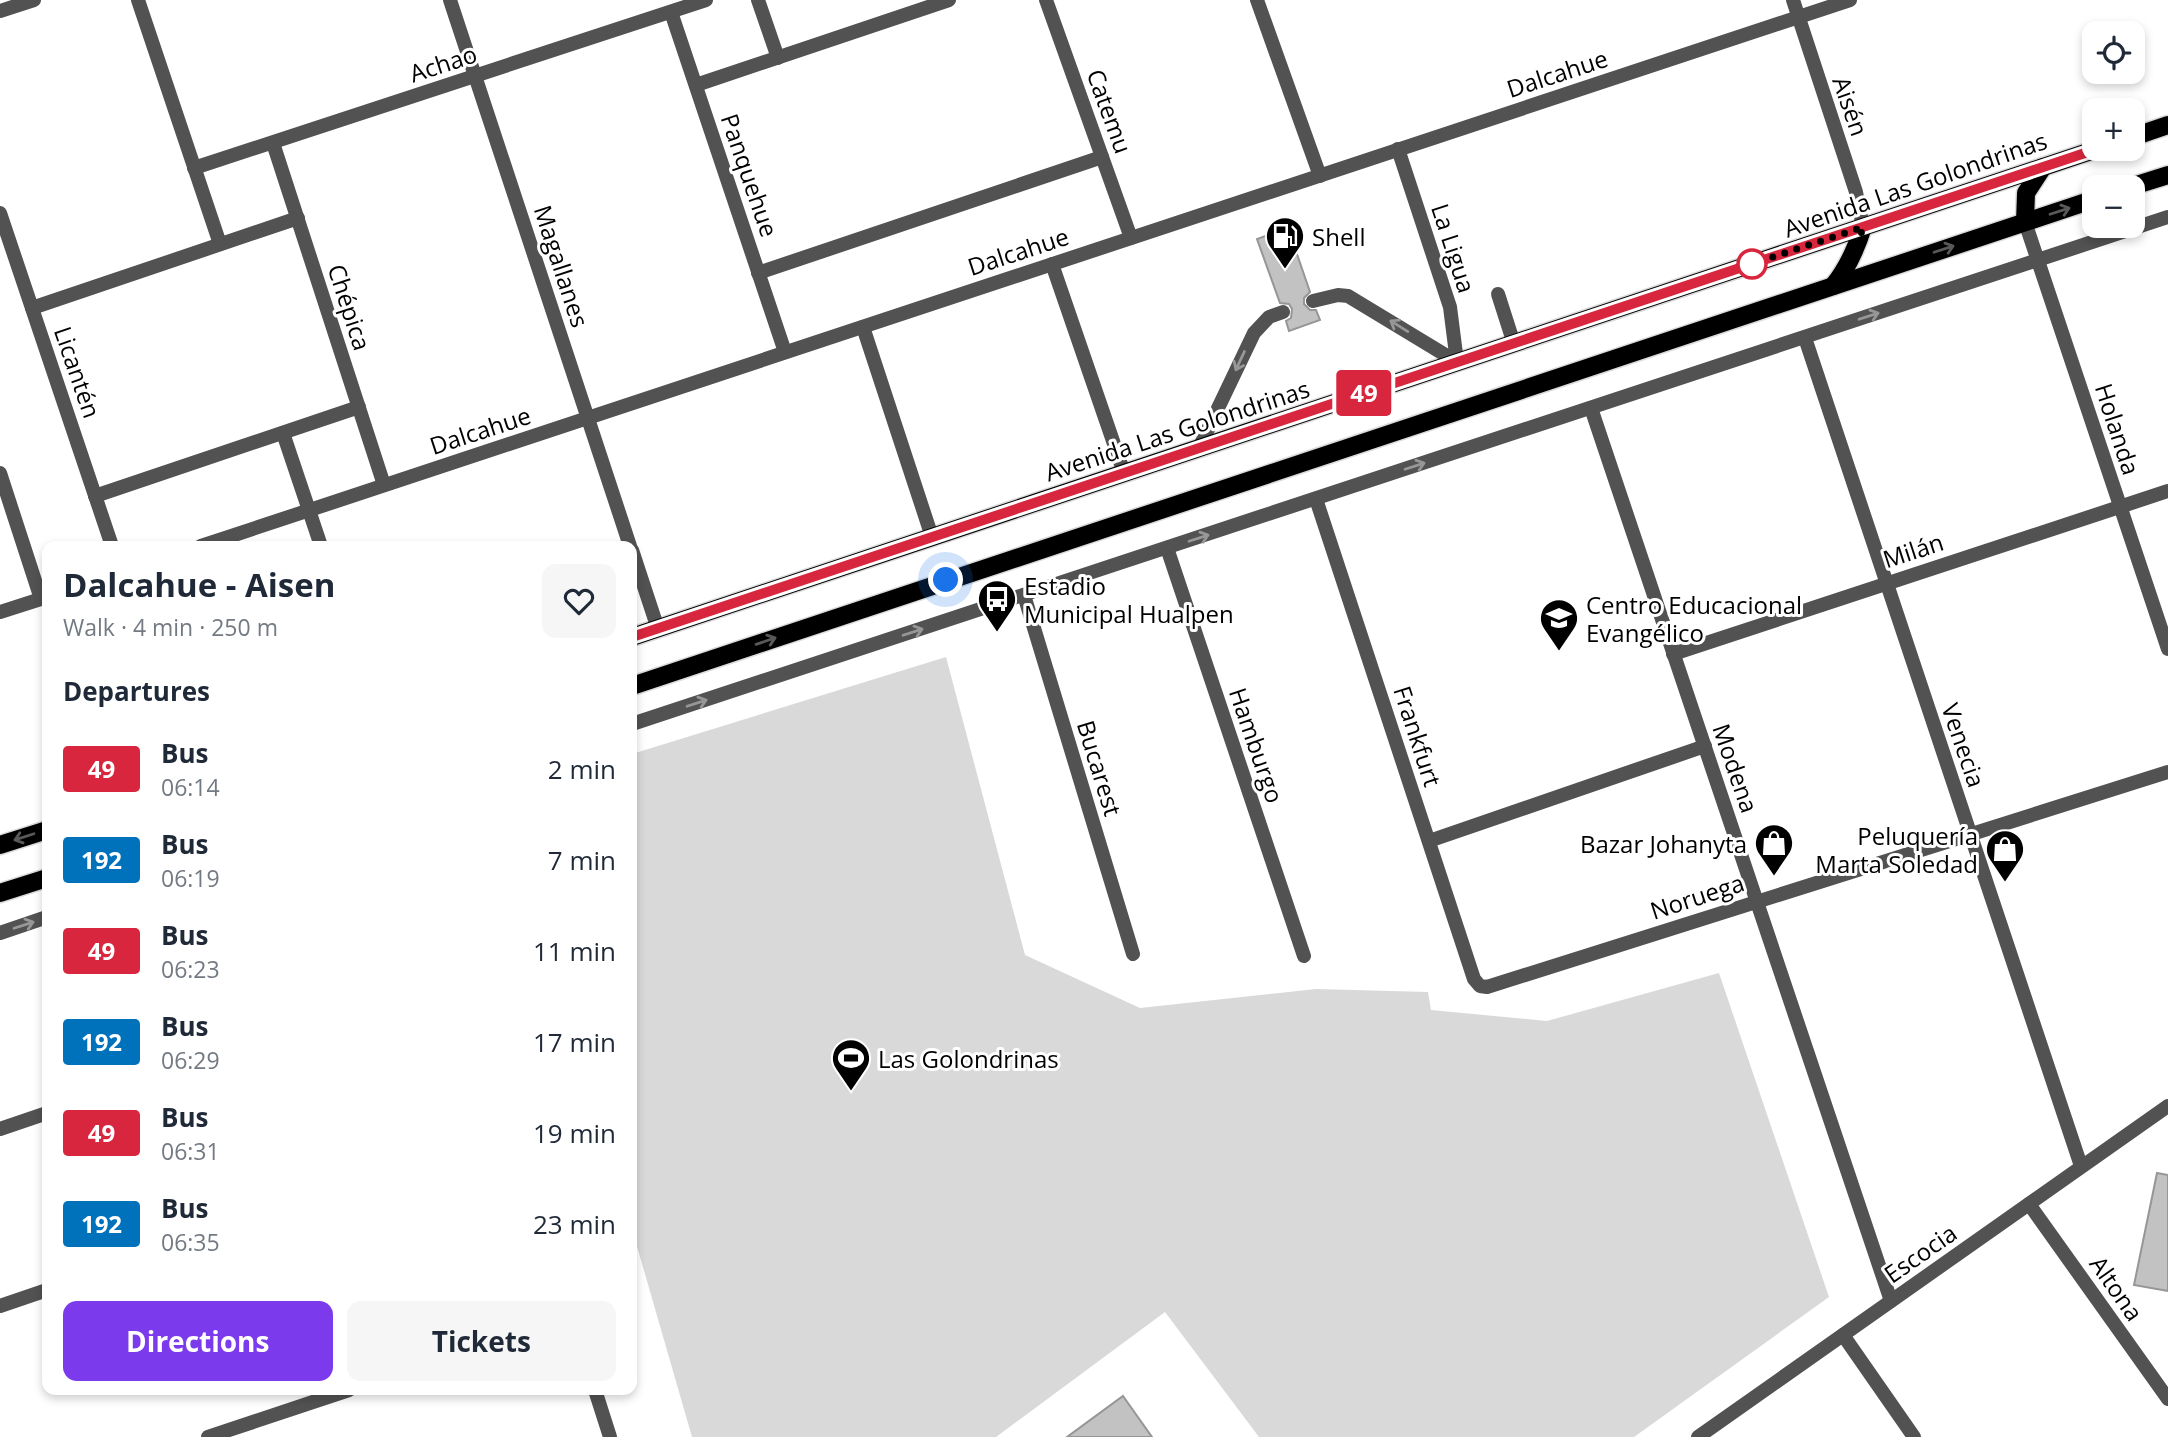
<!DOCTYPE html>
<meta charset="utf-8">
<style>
:root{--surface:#fff;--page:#f6f6f7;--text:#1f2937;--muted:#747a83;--accent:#7c3aed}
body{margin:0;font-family:"Open Sans",sans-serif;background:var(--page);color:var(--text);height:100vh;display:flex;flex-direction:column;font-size:26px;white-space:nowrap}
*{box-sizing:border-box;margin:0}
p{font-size:23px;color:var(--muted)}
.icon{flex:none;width:38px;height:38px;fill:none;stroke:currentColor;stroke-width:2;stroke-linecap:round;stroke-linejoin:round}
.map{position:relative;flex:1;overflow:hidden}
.details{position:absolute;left:42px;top:541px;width:595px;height:854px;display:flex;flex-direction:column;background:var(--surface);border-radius:14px;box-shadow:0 4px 10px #0003}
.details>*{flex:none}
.badge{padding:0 14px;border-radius:5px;font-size:24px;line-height:46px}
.fabs{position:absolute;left:2082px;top:21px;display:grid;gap:14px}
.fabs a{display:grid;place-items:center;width:63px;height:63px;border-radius:14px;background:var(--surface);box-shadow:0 4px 10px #0003;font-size:35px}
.you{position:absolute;width:35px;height:35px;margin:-18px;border:5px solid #fff;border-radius:50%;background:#1a73e8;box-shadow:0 0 0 10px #1a73e833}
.map>.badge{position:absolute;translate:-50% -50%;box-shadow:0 0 0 4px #fff}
h2{padding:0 21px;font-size:26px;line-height:63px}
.round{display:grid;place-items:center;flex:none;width:74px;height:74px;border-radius:14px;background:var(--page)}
.headline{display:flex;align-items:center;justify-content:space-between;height:119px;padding:0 21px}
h1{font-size:33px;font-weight:700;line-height:52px}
.button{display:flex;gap:14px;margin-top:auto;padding:14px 21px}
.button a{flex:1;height:80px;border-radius:14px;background:var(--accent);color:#fff;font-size:28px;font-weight:700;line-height:80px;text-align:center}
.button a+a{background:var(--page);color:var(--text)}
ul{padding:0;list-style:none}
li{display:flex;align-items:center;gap:21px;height:91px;padding:0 21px}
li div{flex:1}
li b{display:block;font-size:26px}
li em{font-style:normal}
li .badge{min-width:77px;font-weight:700;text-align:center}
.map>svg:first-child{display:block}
.green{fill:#d9d9d9}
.building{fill:#c2c2c2;stroke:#969696;stroke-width:2}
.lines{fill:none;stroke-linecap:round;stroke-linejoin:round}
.primary-casing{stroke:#dbdbdb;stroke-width:21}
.service{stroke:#525252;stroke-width:14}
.minor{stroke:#525252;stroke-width:14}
.tertiary{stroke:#525252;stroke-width:14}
.primary{stroke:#000;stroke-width:18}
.oneway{stroke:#595959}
.oneway2{stroke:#979797}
.line-casing{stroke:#fff;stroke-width:16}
.line{stroke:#d7263d;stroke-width:10}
.walk{stroke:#000;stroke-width:7;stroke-dasharray:0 12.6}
.stop-dot{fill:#fff;stroke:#d7263d;stroke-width:3.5}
.labels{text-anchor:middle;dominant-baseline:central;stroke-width:6;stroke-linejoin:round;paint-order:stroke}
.street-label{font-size:24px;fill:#000;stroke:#fff}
.poi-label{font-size:24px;fill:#000;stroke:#fff;text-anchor:start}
</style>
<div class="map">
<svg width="2168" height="1437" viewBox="0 0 2168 1437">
<rect width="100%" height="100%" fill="#fff"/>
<path class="green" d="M946 657 1025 955 1140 1008 1316 989 1428 992 1431 1010 1547 1021 1719 973 1829 1297 1634 1437H1259L1165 1312 996 1437H692L632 1229V754Z"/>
<g class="building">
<path d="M1288 228 1310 292 1304 298V304L1310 310H1316L1320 320 1289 331 1286 321 1291 318 1292 309 1289 304 1280 303 1257 239Z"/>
<path d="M2157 1173 2168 1175V1291L2134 1285Z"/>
<path d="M1123 1396 1152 1437H1067Z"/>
</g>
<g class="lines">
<g class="primary-casing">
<g id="primary">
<path d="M2133 137 2168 125"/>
<path d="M2130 187 2168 175"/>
<path d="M2025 222 2026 193 2043 167"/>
<path d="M1833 286C1848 268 1856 249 1863 227"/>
<path d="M632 637 2097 149"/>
<path d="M632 686 2095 199"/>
<path d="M0 845 47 830"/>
<path d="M0 893 47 878"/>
</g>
</g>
<g class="service">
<path d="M1498 294 1514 344"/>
<path d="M1313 301 1338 295 1348 296 1457 362"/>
<path d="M1199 448 1254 333 1269 317 1283 312"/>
</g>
<g class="minor">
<path d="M138 0 220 244"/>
<path d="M450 0 630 546"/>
<path d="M758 0 778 58"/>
<path d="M1046 0 1131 238"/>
<path d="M1257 0 1320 176"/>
<path d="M1793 0 1856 192 1863 227"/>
<path d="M0 11 34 0"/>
<path d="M671 12 785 352"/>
<path d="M696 85 949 0"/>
<path d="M273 143 384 485"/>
<path d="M1398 149 1450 307 1457 362"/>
<path d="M194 168 706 0"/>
<path d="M0 213 112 546"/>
<path d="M1052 264 1124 473"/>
<path d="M758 273 1102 157"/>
<path d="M32 308 298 218"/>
<path d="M863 327 932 537"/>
<path d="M1805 338 2081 1166"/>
<path d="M1591 408 1891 1301"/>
<path d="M283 433 321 546"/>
<path d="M0 473 41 599"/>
<path d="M95 496 359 407"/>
<path d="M1316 499 1474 979 1480 986 1487 987 2168 772"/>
<path d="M201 546 1850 0"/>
<path d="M1167 548 1304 956"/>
<path d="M632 550 658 629"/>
<path d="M1024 595 1133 954"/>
<path d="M0 612 47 597"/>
<path d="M1673 654 2168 491"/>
<path d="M632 724 2168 217"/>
<path d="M1429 841 1705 746"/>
<path d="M0 933 47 917"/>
<path d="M0 1129 47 1113"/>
<path d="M2029 1204 2168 1399"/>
<path d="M0 1306 47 1290"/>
<path d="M1843 1335 1914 1437"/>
<path d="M595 1390 610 1437"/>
<path d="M208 1437 349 1390"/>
<path d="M1698 1437 2168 1106"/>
</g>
<path class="tertiary" d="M2025 222 2168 649"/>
<use href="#primary" class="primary"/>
</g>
<defs><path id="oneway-shaft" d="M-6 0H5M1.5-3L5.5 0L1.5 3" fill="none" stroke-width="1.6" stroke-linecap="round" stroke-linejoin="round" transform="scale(1.75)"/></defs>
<g class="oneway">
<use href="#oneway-shaft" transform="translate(2060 211) rotate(-18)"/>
<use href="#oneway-shaft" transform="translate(1944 249) rotate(-18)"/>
<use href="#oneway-shaft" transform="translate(766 641) rotate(-19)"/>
<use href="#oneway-shaft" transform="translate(24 837) rotate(162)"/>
</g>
<g class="oneway2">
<use href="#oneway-shaft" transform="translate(1869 316) rotate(-18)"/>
<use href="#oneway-shaft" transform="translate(1399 326) rotate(-148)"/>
<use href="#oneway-shaft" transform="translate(1240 361) rotate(115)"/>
<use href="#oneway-shaft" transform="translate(1415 466) rotate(-18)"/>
<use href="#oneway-shaft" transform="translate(1199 538) rotate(-18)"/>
<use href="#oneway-shaft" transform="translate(913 632) rotate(-18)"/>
<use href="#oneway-shaft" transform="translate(697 703) rotate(-18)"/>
<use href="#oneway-shaft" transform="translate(24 925) rotate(-18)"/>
</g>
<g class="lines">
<g class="line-casing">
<path id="line" d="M632 637 2097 149"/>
</g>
<use href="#line" class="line"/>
<path class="walk" d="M946 580 1833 286C1848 267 1857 249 1863 227L1752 264"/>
</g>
<defs>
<g id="fuel-pin" transform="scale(2.0125)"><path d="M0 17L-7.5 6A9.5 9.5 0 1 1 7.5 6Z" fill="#000" stroke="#fff"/><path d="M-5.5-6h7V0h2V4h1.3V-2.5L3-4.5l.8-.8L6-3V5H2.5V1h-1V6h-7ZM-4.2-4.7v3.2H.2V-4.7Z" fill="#fff"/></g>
<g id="bus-pin" transform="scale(2.0125)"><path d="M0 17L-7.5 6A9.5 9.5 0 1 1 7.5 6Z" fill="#000" stroke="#fff"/><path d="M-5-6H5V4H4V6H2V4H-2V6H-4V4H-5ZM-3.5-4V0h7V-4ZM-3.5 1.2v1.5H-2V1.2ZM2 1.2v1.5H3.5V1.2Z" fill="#fff"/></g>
<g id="school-pin" transform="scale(2.0125)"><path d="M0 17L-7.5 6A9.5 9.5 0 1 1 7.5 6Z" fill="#000" stroke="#fff"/><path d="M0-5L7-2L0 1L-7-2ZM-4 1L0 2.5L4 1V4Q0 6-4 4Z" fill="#fff"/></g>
<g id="shop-pin" transform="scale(2.0125)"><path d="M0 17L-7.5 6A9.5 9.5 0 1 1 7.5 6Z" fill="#000" stroke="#fff"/><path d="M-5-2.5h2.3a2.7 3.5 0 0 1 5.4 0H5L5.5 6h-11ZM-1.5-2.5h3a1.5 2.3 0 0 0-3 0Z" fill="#fff"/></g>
<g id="stadium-pin" transform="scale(2.0125)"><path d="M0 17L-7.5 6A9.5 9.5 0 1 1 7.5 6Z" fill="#000" stroke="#fff"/><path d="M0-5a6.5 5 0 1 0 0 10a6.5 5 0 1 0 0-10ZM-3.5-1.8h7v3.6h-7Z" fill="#fff"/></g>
</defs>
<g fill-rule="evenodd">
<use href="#fuel-pin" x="1285" y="236"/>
<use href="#bus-pin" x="997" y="599"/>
<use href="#school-pin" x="1559" y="618"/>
<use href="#shop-pin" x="1774" y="843"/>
<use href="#shop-pin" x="2005" y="849"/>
<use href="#stadium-pin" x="851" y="1058"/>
</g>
<circle class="stop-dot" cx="1752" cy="264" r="14"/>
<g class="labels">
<g class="street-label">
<text transform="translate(443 63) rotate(-18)">Achao</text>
<text transform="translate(1557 73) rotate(-18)">Dalcahue</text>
<text transform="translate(1851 106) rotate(71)">Aisén</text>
<text transform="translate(1110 111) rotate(70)">Catemu</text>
<text transform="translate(750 175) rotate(71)">Panquehue</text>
<text transform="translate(1915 184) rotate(-19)">Avenida Las Golondrinas</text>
<text transform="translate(1454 248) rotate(72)">La Ligua</text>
<text transform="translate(1018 251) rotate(-18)">Dalcahue</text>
<text transform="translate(562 266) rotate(72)">Magallanes</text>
<text transform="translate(350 307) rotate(72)">Chépica</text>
<text transform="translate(78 372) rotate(71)">Licantén</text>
<text transform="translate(2118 429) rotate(72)">Holanda</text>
<text transform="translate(480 430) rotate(-18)">Dalcahue</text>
<text transform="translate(1177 430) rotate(-18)">Avenida Las Golondrinas</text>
<text transform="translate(1913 550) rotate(-18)">Milán</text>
<text transform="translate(1418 736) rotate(72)">Frankfurt</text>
<text transform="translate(1257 745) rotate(71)">Hamburgo</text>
<text transform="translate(1964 745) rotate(71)">Venecia</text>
<text transform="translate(1100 768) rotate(73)">Bucarest</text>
<text transform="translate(1736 768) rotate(71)">Modena</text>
<text transform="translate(1697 896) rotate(-18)">Noruega</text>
<text transform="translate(1920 1253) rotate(-35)">Escocia</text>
<text transform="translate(2117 1288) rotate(55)">Altona</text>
</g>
<g class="poi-label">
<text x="1312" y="236">Shell</text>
<text x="1024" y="585">Estadio<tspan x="1024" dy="28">Municipal Hualpen</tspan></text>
<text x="1586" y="604">Centro Educacional<tspan x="1586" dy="28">Evangélico</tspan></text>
<text x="1978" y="835" text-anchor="end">Peluquería<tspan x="1978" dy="28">Marta Soledad</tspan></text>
<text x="1747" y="843" text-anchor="end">Bazar Johanyta</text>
<text x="878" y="1058">Las Golondrinas</text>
</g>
</g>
</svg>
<div class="fabs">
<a><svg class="icon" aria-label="locate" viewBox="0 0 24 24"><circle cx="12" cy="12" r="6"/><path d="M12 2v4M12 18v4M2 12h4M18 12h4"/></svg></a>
<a>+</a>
<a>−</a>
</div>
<div class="you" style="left:946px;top:580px"></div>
<b class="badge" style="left:1364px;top:393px;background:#d7263d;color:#fff">49</b>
<section class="details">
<div class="headline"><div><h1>Dalcahue - Aisen</h1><p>Walk · 4 min · 250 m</p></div><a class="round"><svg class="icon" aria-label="heart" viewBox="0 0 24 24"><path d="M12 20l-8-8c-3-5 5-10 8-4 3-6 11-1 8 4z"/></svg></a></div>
<h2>Departures</h2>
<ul>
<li><span class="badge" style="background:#d7263d;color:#fff">49</span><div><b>Bus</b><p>06:14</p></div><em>2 min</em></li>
<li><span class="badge" style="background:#0072bc;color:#fff">192</span><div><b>Bus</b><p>06:19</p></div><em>7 min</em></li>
<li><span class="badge" style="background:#d7263d;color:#fff">49</span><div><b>Bus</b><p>06:23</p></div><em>11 min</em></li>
<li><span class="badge" style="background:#0072bc;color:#fff">192</span><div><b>Bus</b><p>06:29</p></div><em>17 min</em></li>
<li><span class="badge" style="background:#d7263d;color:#fff">49</span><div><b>Bus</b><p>06:31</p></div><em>19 min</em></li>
<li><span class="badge" style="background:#0072bc;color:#fff">192</span><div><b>Bus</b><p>06:35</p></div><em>23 min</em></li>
</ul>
<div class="button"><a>Directions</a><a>Tickets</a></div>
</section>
</div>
